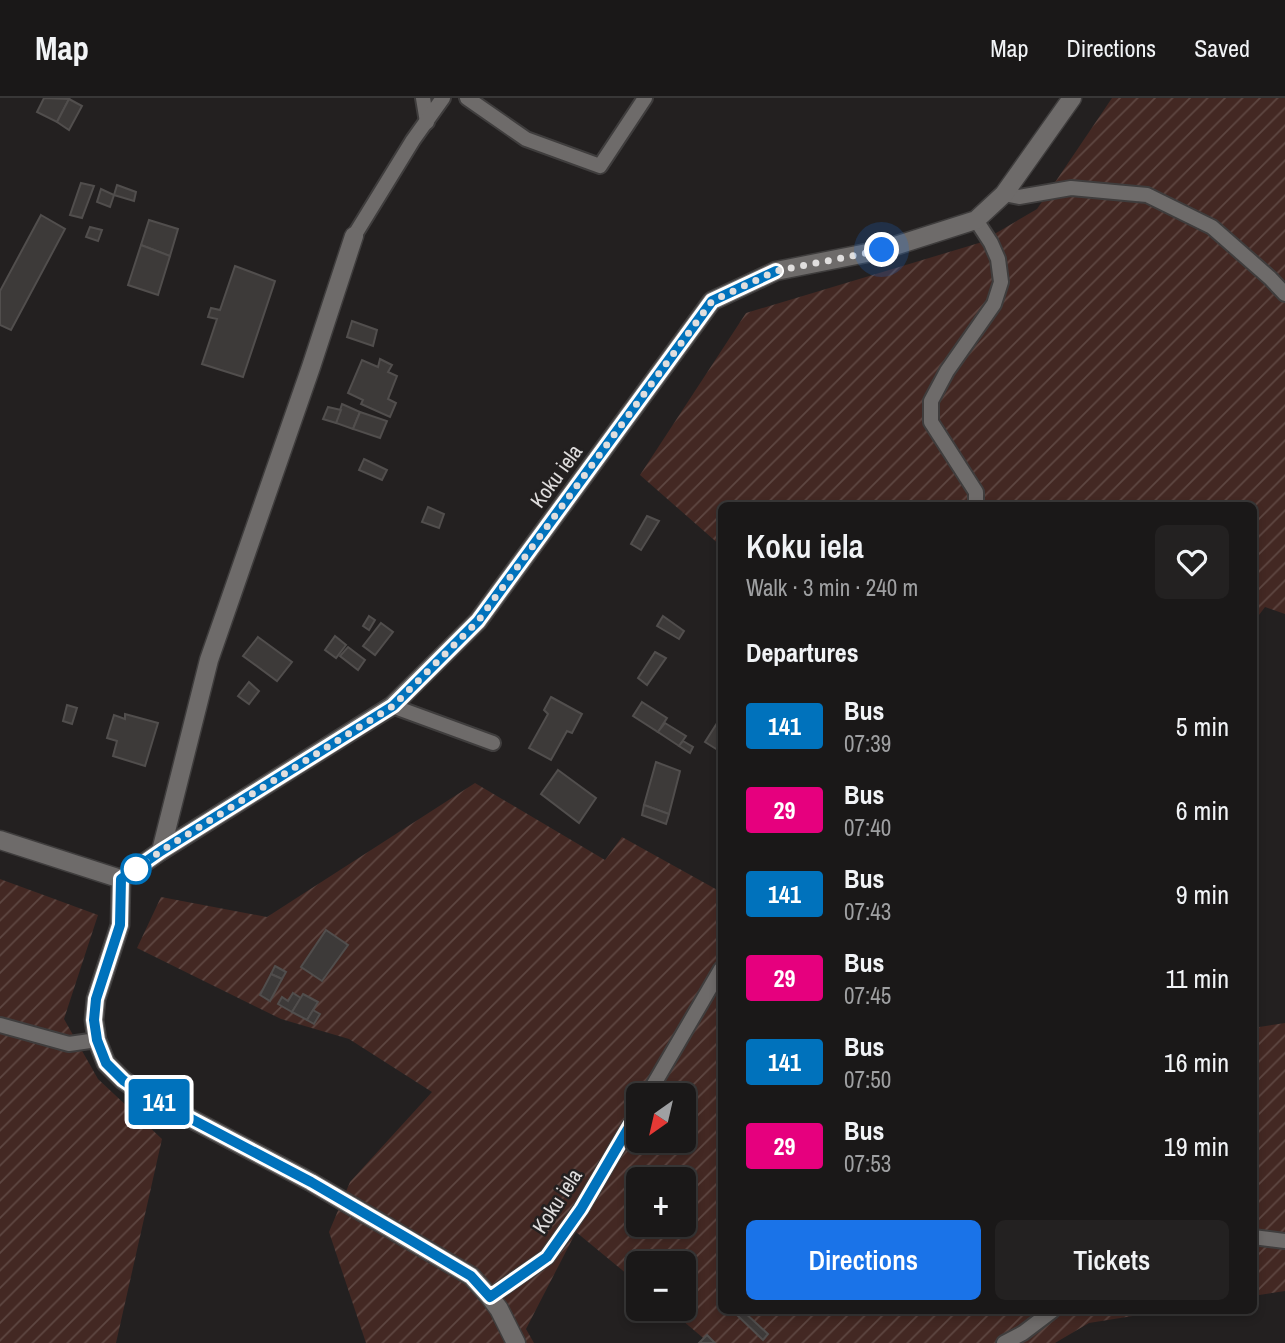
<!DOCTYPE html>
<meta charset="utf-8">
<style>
:root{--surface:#1a1818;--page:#232121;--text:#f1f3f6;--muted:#9fa0a2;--line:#383737;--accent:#1a73e8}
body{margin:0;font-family:"Archivo Narrow",sans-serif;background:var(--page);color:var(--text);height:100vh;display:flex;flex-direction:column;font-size:26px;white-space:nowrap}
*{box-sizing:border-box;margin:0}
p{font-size:23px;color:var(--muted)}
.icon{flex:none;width:38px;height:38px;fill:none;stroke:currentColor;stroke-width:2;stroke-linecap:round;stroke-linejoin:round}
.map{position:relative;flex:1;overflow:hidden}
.side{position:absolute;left:718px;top:404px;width:539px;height:812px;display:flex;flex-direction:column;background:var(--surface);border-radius:10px;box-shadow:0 4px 10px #0003,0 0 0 2px var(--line)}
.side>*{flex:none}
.badge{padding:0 14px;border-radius:5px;font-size:24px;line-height:46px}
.needle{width:46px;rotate:214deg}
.controls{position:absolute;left:626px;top:985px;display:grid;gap:14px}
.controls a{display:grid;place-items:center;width:70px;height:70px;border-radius:10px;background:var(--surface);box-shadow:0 4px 10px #0003,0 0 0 2px var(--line);font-size:35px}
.you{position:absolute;width:35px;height:35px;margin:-18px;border:5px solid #fff;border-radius:50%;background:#1a73e8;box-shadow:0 0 0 10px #1a73e833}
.map>.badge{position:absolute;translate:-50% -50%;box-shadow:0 0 0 4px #fff}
h2{padding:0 28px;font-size:26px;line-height:63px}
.round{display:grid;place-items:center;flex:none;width:74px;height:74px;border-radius:10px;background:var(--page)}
.summary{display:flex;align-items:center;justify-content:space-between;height:119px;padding:0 28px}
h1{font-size:33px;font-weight:600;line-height:52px}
.cta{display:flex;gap:14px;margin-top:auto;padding:14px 28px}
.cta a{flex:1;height:80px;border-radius:10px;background:var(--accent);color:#fff;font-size:28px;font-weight:600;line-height:80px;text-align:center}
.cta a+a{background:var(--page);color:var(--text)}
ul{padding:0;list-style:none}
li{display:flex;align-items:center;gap:21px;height:84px;padding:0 28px}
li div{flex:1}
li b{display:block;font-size:26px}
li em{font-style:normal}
li .badge{min-width:77px;font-weight:700;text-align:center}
header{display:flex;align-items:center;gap:42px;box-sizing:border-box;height:98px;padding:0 35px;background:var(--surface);border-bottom:2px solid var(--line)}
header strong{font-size:33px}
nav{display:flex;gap:38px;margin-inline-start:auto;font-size:24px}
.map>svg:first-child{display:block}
.garden{fill:url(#garden-furrows);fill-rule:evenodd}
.building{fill:#3d3a39;stroke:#514e4d;stroke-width:2}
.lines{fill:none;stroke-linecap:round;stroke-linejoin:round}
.service-casing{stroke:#3f3d3d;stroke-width:18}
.minor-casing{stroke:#3f3d3d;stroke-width:21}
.tertiary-casing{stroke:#3f3d3d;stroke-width:21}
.service{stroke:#6e6b6a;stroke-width:14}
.minor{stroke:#6e6b6a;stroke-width:18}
.tertiary{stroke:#6e6b6a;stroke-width:18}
.line-casing{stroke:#fff;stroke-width:16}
.line{stroke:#0072bc;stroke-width:10}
.walk{stroke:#e0dede;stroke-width:7;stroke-dasharray:0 12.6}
.stop-dot{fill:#fff;stroke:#0072bc;stroke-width:3.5}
.labels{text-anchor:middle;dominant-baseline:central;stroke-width:5;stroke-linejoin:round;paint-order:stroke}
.street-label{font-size:21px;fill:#e0dede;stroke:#232020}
</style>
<header>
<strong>Map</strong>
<nav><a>Map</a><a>Directions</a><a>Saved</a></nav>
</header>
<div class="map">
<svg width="1285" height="1245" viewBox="0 0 1285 1245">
<defs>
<pattern id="garden-furrows" width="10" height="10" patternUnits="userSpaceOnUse" patternTransform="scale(1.75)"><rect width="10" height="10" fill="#432823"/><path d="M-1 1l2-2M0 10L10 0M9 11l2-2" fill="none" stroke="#5e4742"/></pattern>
</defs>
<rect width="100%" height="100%" fill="#232020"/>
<g class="garden">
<path d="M1112 0H1285V516L1265 509 1253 525V408H721V448L640 377 746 215 979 145 1037 111Z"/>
<path d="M475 685 605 762 622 739 721 794V1213H1164L1089 1225 1055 1245H709L669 1211H684V1166H639V1186L576 1134 526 1231 534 1245H366L329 1134 350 1084 432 994 349 941 281 921 137 850 161 799 267 819ZM639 998H684V1043H639ZM639 1082H684V1127H639Z"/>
<path d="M0 781 98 817 64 921 98 981 162 1041 116 1245H0Z"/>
<path d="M1285 925V1193L1253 1198V930Z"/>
</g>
<g class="building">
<path d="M44 0 69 1 57 24 37 14Z"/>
<path d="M69 1 82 8 69 32 57 24Z"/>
<path d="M81 85 94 88 82 120 70 117Z"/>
<path d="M117 87 136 94 134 103 114 97Z"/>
<path d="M101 91 114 97 110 109 97 104Z"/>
<path d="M41 117 65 131 11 232 0 227V193Z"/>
<path d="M149 122 178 131 170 158 141 147Z"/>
<path d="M90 129 102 132 98 143 86 139Z"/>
<path d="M141 147 170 158 158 197 128 187Z"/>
<path d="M235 168 275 183 243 279 202 266 217 221 208 219 211 210 220 212Z"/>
<path d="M352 223 377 232 373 248 347 239Z"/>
<path d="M380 261 392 267 388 274 397 278 388 301 396 305 390 319 361 306 363 302 348 295 362 262 378 269Z"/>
<path d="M342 306 360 314 353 331 336 325Z"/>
<path d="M328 309 341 312 336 325 323 321Z"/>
<path d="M360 314 387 323 380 340 353 331Z"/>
<path d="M364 361 387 372 382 382 359 372Z"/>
<path d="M428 409 444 416 439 430 422 424Z"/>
<path d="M647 418 659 423 641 452 631 446Z"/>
<path d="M369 518 375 522 369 532 363 528Z"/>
<path d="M663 518 684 533 679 541 657 528Z"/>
<path d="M381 525 393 534 375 557 363 548Z"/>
<path d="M335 538 346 547 336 560 325 552Z"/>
<path d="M258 539 292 564 277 583 243 558Z"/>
<path d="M348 549 365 562 358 572 340 558Z"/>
<path d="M655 554 666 560 647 587 638 580Z"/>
<path d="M249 584 259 593 249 606 238 598Z"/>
<path d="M551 599 582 616 572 635 567 633 551 662 529 650 548 616 544 612Z"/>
<path d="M642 604 667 620 658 634 633 618Z"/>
<path d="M67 607 77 610 72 626 63 623Z"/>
<path d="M125 616 158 625 145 668 113 658 117 643 107 640 114 617 125 621Z"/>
<path d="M721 619V654L705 644Z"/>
<path d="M665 625 686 638 679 648 658 634Z"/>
<path d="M683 643 693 649 690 655 679 648Z"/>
<path d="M656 664 680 673 669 716 644 707Z"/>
<path d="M558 672 596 700 579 725 541 696Z"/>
<path d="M644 707 669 716 666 726 642 717Z"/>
<path d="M326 832 348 847 322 883 301 869Z"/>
<path d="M275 868 286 874 282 881 271 876Z"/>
<path d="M271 876 282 881 270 903 260 897Z"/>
<path d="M293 895 301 900 292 914 278 906 282 899 288 903Z"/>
<path d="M303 896 318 904 307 922 292 914Z"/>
<path d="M313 912 320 916 314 926 307 922Z"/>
<path d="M743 1213 768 1236 763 1242 738 1218Z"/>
<path d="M707 1237 715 1245H699Z"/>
</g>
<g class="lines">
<g class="service-casing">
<g id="service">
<path d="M423 0 427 24"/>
<path d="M467 0 526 41 600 68 645 0"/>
<path d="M1004 96 1019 99 1071 90 1147 97 1212 129 1270 180 1285 196"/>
<path d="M354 138 413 42 443 0"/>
<path d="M976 408V394L931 324V303L947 273 994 206 1001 184 998 161 991 145 976 122"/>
<path d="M392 608 493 645"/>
<path d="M0 927 69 946 97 942"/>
<path d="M647 998 721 871"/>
<path d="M1253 1139 1285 1143"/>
<path d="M490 1199 547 1159 581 1111 639 1012"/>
<path d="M1004 1245 1023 1235 1052 1213"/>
</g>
</g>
<g class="minor-casing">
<g id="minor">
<path d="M161 753 209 562 311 269 354 138"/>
<path d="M516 1245 499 1211 490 1199 471 1178 311 1084 142 995 123 982 106 965 97 942 94 922 96 901 120 827 121 781 161 753 392 608 478 523 712 203 776 173 882 152 976 122 1004 96 1072 0"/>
</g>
</g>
<g class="tertiary-casing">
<path id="tertiary" d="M0 742 121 781"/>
</g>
<use href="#service" class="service"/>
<use href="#minor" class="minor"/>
<use href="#tertiary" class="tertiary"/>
</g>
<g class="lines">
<g class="line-casing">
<path id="line" d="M639 1012 581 1111 547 1159 490 1199 471 1178 407 1140 311 1084 142 995 123 982 106 965 97 942 94 922 96 901 120 827 121 781 161 753 393 608 478 523 712 203 776 173"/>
</g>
<use href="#line" class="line"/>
<path class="walk" d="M136 771 161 753 393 608 478 523 712 203 776 173 882 152"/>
</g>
<circle class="stop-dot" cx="136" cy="771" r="14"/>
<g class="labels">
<g class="street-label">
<text transform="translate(556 378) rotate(-54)">Koku iela</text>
<text transform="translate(557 1103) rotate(-57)">Koku iela</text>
</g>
</g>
</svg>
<div class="controls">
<a><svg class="needle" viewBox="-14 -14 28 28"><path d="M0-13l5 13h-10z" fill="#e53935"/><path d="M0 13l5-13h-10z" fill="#9fa0a2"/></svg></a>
<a>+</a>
<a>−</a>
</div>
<div class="you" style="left:882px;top:152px"></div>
<b class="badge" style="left:159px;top:1004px;background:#0072bc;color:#fff">141</b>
<section class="side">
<div class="summary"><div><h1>Koku iela</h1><p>Walk · 3 min · 240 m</p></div><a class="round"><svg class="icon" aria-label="heart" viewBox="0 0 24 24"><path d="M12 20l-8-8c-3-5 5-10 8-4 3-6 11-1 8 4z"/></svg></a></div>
<h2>Departures</h2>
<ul>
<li><span class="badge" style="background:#0072bc;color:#fff">141</span><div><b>Bus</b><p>07:39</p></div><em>5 min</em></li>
<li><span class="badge" style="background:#e6007e;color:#fff">29</span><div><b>Bus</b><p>07:40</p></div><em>6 min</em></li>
<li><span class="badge" style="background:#0072bc;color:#fff">141</span><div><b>Bus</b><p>07:43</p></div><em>9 min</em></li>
<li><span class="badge" style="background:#e6007e;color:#fff">29</span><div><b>Bus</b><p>07:45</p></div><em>11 min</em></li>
<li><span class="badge" style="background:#0072bc;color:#fff">141</span><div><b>Bus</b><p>07:50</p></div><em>16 min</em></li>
<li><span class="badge" style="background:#e6007e;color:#fff">29</span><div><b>Bus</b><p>07:53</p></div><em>19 min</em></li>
</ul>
<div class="cta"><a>Directions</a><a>Tickets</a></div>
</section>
</div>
